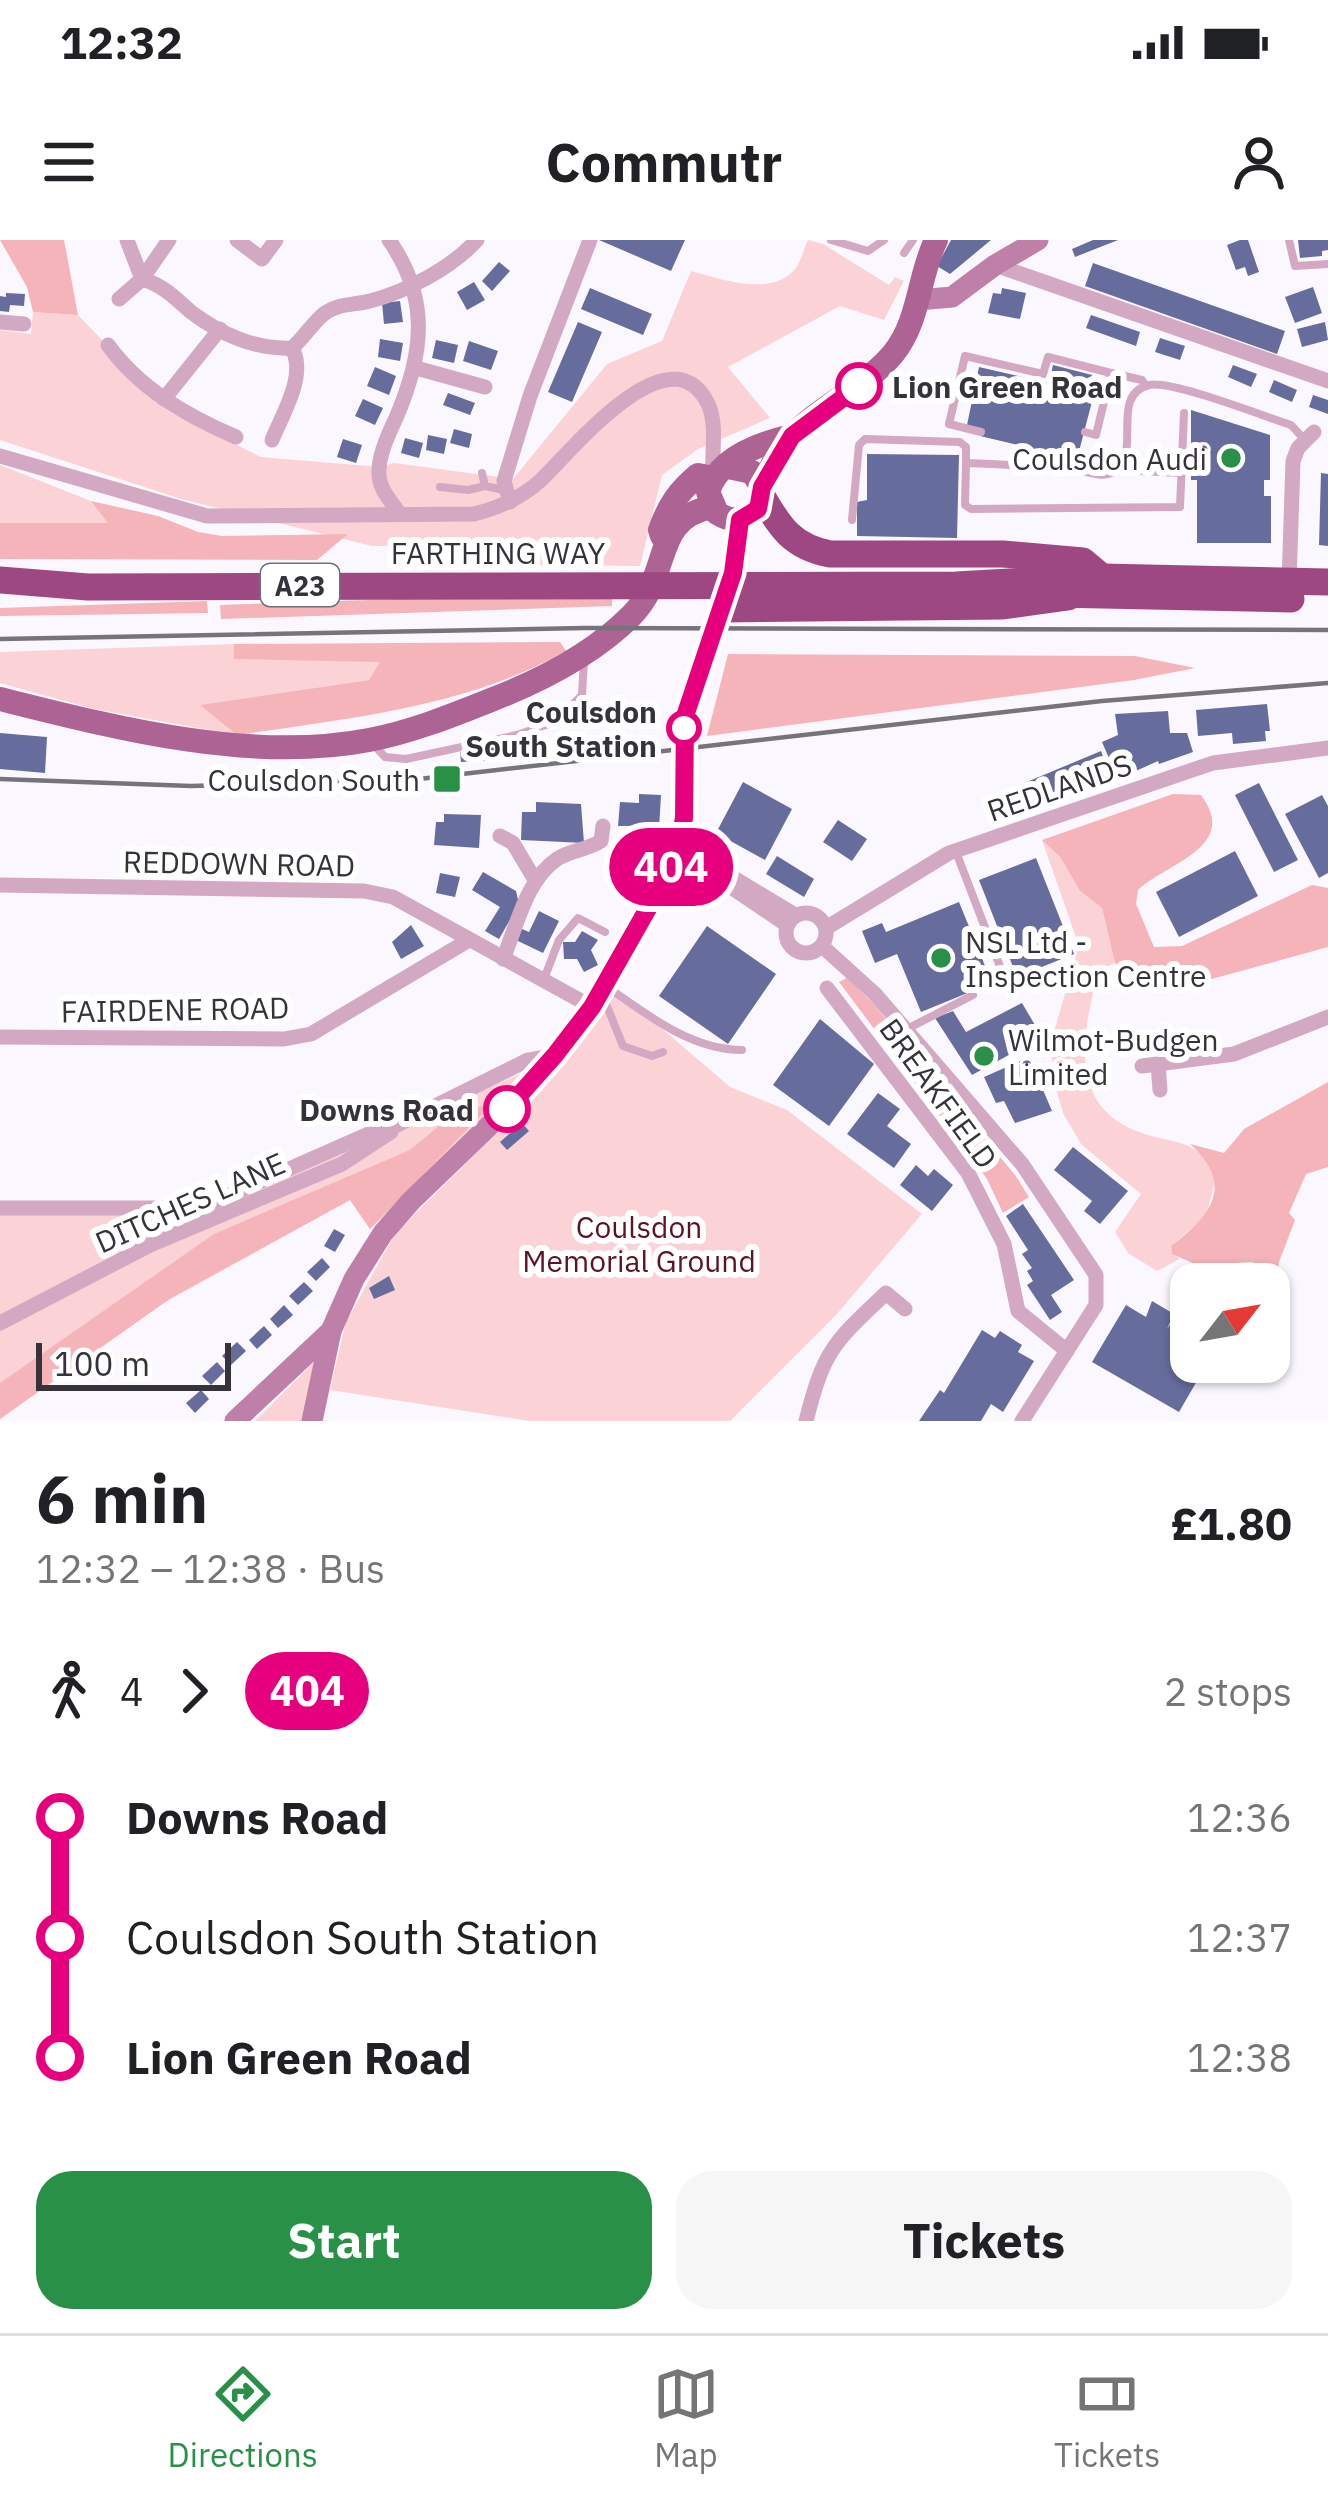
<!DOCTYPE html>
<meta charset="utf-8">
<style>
:root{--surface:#fff;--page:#f6f6f6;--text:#202124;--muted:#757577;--line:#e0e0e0;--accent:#299147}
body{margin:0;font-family:"IBM Plex Sans",sans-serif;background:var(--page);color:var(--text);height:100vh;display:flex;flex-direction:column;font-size:45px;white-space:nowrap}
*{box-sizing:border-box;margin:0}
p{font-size:39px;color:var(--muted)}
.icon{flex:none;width:66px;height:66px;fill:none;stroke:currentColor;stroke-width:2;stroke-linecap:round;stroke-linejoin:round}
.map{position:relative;height:1181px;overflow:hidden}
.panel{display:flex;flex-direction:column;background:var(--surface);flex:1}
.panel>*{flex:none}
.badge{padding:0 24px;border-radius:39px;font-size:42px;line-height:78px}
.needle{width:78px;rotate:59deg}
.fabs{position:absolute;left:1170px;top:1023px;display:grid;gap:24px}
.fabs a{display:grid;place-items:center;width:120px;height:120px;border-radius:24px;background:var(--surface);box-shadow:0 3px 9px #0004;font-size:60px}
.scale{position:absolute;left:36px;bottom:30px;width:195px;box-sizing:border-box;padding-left:12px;border:6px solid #363239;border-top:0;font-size:33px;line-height:42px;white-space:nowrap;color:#363239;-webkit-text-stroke:9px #fff;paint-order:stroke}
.map>.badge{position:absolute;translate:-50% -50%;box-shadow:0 0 0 6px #fff}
.legs{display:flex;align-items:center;gap:18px;height:132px;padding:0 36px;font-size:39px}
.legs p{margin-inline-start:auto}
.headline{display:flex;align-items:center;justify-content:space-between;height:204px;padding:0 36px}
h1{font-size:66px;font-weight:800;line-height:90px}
.cta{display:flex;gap:24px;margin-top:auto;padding:24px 36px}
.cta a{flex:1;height:138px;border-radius:36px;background:var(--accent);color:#fff;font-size:48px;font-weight:800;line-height:138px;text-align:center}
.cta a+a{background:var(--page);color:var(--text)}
ul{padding:0 36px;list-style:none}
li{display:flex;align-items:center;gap:42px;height:120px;font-size:45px}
li i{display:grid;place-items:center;width:18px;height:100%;margin:0 15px;background:currentColor}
li i::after{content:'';width:30px;height:30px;margin:-15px;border:9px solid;border-radius:50%;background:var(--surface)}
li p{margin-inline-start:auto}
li:first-child i{background:linear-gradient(#0000 50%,currentColor 0)}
li:last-child i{background:linear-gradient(currentColor 50%,#0000 0)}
.status{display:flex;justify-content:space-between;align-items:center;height:84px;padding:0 60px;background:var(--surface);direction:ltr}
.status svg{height:33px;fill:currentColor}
header{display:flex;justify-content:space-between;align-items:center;height:156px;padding:0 36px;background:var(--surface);font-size:54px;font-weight:800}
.menu{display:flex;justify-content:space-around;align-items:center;height:168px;border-top:3px solid var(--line);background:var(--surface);font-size:33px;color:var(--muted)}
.menu a{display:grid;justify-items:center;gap:6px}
.menu .on{color:var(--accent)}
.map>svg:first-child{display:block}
.green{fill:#fbd3d6}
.forest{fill:#f4b4b9}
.building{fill:#666d9c}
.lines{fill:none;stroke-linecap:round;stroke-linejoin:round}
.lane{stroke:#d3a8c3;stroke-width:8}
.street{stroke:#d3a8c3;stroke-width:15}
.secondary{stroke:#be80a8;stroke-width:21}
.primary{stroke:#ad6394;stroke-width:24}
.highway{stroke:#9e4883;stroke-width:27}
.rail{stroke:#77737a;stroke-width:4.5}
.line-1-casing{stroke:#fff;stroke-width:27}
.line-1{stroke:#e6007e;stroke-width:18}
.stop-1-dot{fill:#fff;stroke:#e6007e;stroke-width:6}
.poi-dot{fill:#299147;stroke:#fff;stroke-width:4.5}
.labels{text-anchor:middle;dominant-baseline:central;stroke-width:12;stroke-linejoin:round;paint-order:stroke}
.shield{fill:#fff;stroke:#727074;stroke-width:3}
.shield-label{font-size:27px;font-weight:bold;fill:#363239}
.stop-label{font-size:30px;font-weight:bold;fill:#363239;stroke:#fff;text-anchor:end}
.poi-label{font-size:30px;fill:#363239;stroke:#fff;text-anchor:end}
.street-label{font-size:30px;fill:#363239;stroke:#fff}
.park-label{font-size:30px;fill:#5c1323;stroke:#fff}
</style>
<div class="status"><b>12:32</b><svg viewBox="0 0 49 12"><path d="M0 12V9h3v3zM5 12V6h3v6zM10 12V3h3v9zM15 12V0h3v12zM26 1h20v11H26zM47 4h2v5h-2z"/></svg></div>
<header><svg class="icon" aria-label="menu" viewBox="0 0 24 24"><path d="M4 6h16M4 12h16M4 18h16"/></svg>Commutr<svg class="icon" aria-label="person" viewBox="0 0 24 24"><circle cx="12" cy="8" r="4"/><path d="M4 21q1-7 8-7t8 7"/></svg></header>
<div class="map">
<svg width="1328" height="1181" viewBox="0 0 1328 1181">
<rect width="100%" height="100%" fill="#fbf7fe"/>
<g class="green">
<path d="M808 0 823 4 889 45 895 37 904 41 884 80 840 66 728 127 770 178 698 209 662 235 640 326 448 324 472 306H372L181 259 0 200V90L31 94 33 72 78 75 172 173 261 217 380 227 394 223 513 239 607 124 662 101 691 31C721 39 772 58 796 28 801 21 804 8 808 0Z"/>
<path d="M0 225 91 261 110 283H0Z"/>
<path d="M234 404 235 419 381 421 369 440 202 465 237 495 94 469 0 443V412Z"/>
<path d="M1042 600 1060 617 1080 651 1102 668 1115 723 1099 730C1083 789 1065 868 1142 893 1179 906 1200 896 1215 941L1206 976 1171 1006 1172 1013 1180 1019 1157 1031 1128 1013 1115 992 1141 954 1081 904 1063 873 1054 841 1051 802 1079 706Z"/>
<path d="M616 749 730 847 787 870 922 974 836 1075 730 1181H530L330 1150 346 1082 395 994 554 835Z"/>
<path d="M533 828 370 989 350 960 151 1070 0 1179V975L181 972 290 935Z"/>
<path d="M314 1122 302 1181H255Z"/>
</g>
<g class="forest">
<path d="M0 0H64L78 75 33 72 27 47Z"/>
<path d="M91 261 158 276 198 292 222 296 348 294 317 320 0 319V283H108Z"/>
<path d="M612 352V366L221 379 220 365Z"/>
<path d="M207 361 208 373 0 376V368Z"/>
<path d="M560 402 566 411C466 467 350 478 237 495L200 465 369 440 380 422 234 419V404Z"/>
<path d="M728 414 1135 416 1195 428 1134 440 707 496Z"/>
<path d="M1173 554 1201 555C1240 607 1167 623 1138 650L1136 664 1154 707 1182 706 1312 645 1328 648V707L1179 748 1132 741 1115 723 1102 668 1080 651 1060 617 1042 600Z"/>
<path d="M847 738 872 762 1015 935 1029 957 1003 973 987 939 839 742Z"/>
<path d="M1328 842V927L1306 934 1289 973 1295 980 1279 1022 1277 1039 1253 1022 1197 1025 1172 1014 1171 1006C1212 975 1235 945 1190 904L1224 913 1244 889Z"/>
<path d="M491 865 370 989 350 960 171 1058 0 1179V1143L214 994 410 910 439 886 444 876 462 869Z"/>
</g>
<g class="building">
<path d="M599 0H685L671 31Z"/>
<path d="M951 0H991L950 34 937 26Z"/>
<path d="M1093 0H1118L1075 17 1072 9Z"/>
<path d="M1240 0H1248L1259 32 1248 36 1245 27 1236 30 1227 5Z"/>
<path d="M1298 0H1328V10L1322 11V16L1300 18Z"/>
<path d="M499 22 510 31 492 51 482 41Z"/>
<path d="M1093 23 1285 91 1277 114 1085 46Z"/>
<path d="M474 42 485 60 467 70 457 52Z"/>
<path d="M1313 47 1322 73 1295 83 1285 57Z"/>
<path d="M590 48 652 74 643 95 581 69Z"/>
<path d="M1002 48 1026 53 1020 79 988 73 993 53 1001 54Z"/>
<path d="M6 53 25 54 24 66 10 65 9 72 0 71V56L6 57Z"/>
<path d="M400 61 403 82 384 84 382 63Z"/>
<path d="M1091 75 1140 92 1136 106 1086 88Z"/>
<path d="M578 82 602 92 572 162 548 152Z"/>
<path d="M1325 82 1328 100 1302 107 1297 89Z"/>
<path d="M1160 98 1185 106 1180 120 1155 112Z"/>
<path d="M380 99 403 103 400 121 378 117Z"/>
<path d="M436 100 458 105 454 123 432 118Z"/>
<path d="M469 101 498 111 491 130 463 121Z"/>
<path d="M1053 125 1092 135 1087 152 1094 154 1077 219 980 196 982 189 967 185 979 127 1049 143Z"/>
<path d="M1233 125 1257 134 1251 147 1228 137Z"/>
<path d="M375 127 396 136 389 155 367 146Z"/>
<path d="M1274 140 1297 150 1292 162 1269 152Z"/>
<path d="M448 153 475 163 470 175 443 165Z"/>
<path d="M1313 155 1328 160V174L1309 167Z"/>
<path d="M363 159 383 168 375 185 355 176Z"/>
<path d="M1191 170 1270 195V240H1264V256H1271V303H1197V240H1191Z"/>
<path d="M454 189 472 194 469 208 450 203Z"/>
<path d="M428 195 447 199 444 214 426 210Z"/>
<path d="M405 198 423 203 419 218 401 213Z"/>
<path d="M343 199 362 205 356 223 337 217Z"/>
<path d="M867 214 959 215 957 298 857 296V262L867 260Z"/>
<path d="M1321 233 1328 234V306L1319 305Z"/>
<path d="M1267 464 1270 491H1265L1266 501 1233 504 1232 493 1198 496 1196 470Z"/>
<path d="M1168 471 1170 493H1187L1193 512 1159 524 1158 521 1118 539 1102 502 1118 495 1115 474Z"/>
<path d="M0 493 47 497 45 533 0 529Z"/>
<path d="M519 502 520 518 461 522 460 512 472 511V506Z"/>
<path d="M1101 511 1109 533 1021 565 1015 547Z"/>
<path d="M743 542 792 569 765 620 716 593Z"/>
<path d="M1259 543 1298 620 1274 632 1235 555Z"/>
<path d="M639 554 661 555 659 589H642V600L629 599 630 586H618L620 562 639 563Z"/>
<path d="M1322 555 1328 566V633L1319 638 1285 574Z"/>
<path d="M536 562 581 564 584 603 521 600 522 572H536Z"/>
<path d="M444 574 481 575 479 608 434 605 436 582H444Z"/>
<path d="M838 580 867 599 852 621 823 602Z"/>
<path d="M1235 611 1258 656 1179 697 1156 652Z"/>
<path d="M777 616 814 639 804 657 766 634Z"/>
<path d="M1036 618 1074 714 1017 737 979 640Z"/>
<path d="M483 632 516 651 519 664 499 699 485 691 500 667 472 650Z"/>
<path d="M440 633 460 637 455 657 436 653Z"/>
<path d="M959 662 992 743 921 772 897 714 875 723 862 691 882 683 886 692Z"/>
<path d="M539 671 559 681 543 713 516 700 522 689 529 692Z"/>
<path d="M411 685 424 706 401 719 392 702Z"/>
<path d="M707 686 776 734 728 804 659 756Z"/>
<path d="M582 691 598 700 591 710 598 725 584 732 577 719H564L563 702H575Z"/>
<path d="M1022 763 1042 797 972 835 935 778 953 771 966 792Z"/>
<path d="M820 779 874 824 829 886 773 845Z"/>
<path d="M1029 817 1052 871 1015 883 1004 861 996 863 984 837Z"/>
<path d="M878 853 900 869 887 886 911 904 894 928 847 894Z"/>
<path d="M522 883 529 891 507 910 500 902Z"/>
<path d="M1073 907 1128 951 1100 984 1084 971 1092 961 1054 930Z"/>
<path d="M916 925 928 936 934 929 953 945 932 971 900 945Z"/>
<path d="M1023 964 1074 1040 1051 1055 1062 1072 1050 1080 1027 1045 1033 1041 1027 1031 1032 1028 1022 1014 1028 1010 1006 976Z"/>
<path d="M334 989 345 995 335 1012 324 1006Z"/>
<path d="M322 1018 330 1027 316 1041 307 1032Z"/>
<path d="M389 1036 395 1050 374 1059 369 1048Z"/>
<path d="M304 1042 313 1051 298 1065 289 1056Z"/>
<path d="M1152 1061 1174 1074 1167 1089 1176 1076 1191 1084V1122H1208L1179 1172 1092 1122 1126 1065 1146 1077Z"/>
<path d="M284 1065 293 1075 278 1088 270 1079Z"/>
<path d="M264 1086 272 1095 257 1109 249 1100Z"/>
<path d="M982 1090 995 1098 1000 1091 1022 1105 1018 1112 1034 1121 1003 1172 991 1164 981 1181H919L940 1150 944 1153Z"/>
<path d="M237 1102 246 1111 231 1125 222 1116Z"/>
<path d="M217 1122 225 1131 211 1145 202 1136Z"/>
<path d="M201 1150 209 1159 195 1173 186 1163Z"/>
</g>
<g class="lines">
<g class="lane">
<path d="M831 0 868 11 884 0"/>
<path d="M1289 0 1295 26 1328 24"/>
<path d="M904 13 913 0"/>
<path d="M1184 173 1180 267 971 269 965 265 966 223C1007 224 1046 227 1086 232 1095 234 1104 237 1113 232 1144 216 1108 155 1149 145 1172 140 1263 176 1291 185L1304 199"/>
<path d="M981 192 949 184 965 116 1043 134 1048 117 1111 133"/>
<path d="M1085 192 1096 195 1111 133 1142 140 1146 146"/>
<path d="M1117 230 1182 233"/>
<path d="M482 233 485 246 504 250"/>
<path d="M440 247 468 250 485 246"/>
<path d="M852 280 859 205 865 199 960 202 966 207V223"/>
<path d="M373 504 385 517 406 519 517 495 557 481 582 455 584 420"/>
<path d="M956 612 1001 729"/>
<path d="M544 739 559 700 578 678 605 692"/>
<path d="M606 746C646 774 691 810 742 810"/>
<path d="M604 759 623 806 652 816 663 812"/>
<path d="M907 789 973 755"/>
</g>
<g class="street">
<path d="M169 0 142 39C163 45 175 58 191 72 220 94 256 110 292 108 304 98 313 82 325 73 340 63 355 65 370 61 408 51 451 28 477 0"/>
<path d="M237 0 262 19 276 0"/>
<path d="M389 0C431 60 423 115 396 178 388 195 375 222 380 241 382 252 393 264 399 273"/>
<path d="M995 25 1328 141"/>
<path d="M119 59 142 39 127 0"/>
<path d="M0 82 24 84"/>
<path d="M108 105C140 149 187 176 236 197"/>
<path d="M416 128 485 147"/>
<path d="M164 159 220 89"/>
<path d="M272 200C283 173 307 135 292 108"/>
<path d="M0 216 207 276 474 274C498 268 521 258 540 241 568 215 670 86 708 164 718 184 711 215 713 238"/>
<path d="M510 262 504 241 530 156 590 0"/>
<path d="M1289 343 1293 221 1298 208 1314 192"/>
<path d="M500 596 513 603 535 640"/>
<path d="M679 605 795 675"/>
<path d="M675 619 731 647 787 685"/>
<path d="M0 645 364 651 393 657 592 767"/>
<circle cx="806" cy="693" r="20"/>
<path d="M826 688 949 613 1213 523 1328 508"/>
<path d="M822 706 875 754 1022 924 1096 1035V1065L1022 1181"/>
<path d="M503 719C517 686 526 640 557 619 571 610 587 610 601 601L603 586"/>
<path d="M827 748 968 933 1004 1004 1018 1071 1067 1111"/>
<path d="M0 797 284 799 311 794 469 700"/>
<path d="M1158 824 1160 850"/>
<path d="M1142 826 1234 814 1328 777"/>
<path d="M0 968H181L214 962 382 888 397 885 528 820 555 815"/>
<path d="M0 1083 150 1005 342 924 391 892"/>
<path d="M806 1181C824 1110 833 1103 886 1053L905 1069"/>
</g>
<g class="secondary">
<path d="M918 60 952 57 995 25 1038 0"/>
<path d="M235 1181 331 1091"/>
<path d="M312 1181 331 1091 354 1039 383 993 411 961 519 857 555 815 592 767 675 619 684 577 685 476 733 333 739 280"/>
</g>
<g class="primary">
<path d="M728 227 752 232 762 247 761 263C751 281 734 284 717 273L708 252C718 218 761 203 792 196"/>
<path d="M762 247C770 230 777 212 790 198 820 166 864 148 893 114 920 81 918 37 936 0"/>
<path d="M662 296 660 290C669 265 678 252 698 235L713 238"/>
<path d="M0 459C116 488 250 523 369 500 411 492 451 476 491 460 540 441 593 414 631 376 673 334 650 279 712 267"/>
</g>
<g class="highway">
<path d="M762 256C780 288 793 307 830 314H1003L1083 321 1102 337"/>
<path d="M0 340 88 347 956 345 1102 337 1328 342"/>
<path d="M1054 354 1291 359"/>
<path d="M722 369 1003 366 1068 357"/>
</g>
<g class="rail">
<path d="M0 399 585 388 1328 390"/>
<path d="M0 539 191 546 419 539 1102 461 1328 443"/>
</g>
</g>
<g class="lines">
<g class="line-1-casing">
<path id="line-1" d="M507 869 555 815 592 767 676 619 684 578 685 476 733 333 740 280 758 269 762 247 792 196 859 146"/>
</g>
<use href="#line-1" class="line-1"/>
</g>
<g class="stop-1-dot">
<circle cx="859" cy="146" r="21"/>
<circle cx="684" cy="488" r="15"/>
<circle cx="507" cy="869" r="21"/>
</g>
<g class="poi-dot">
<circle cx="1231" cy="218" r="12"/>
<rect x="432" y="524" width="30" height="30" rx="6"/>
<circle cx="941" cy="718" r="12"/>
<circle cx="984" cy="816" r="12"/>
</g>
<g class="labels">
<rect class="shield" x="261" y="324" width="78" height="42" rx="9"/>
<g class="shield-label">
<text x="300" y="345">A23</text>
</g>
<g class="stop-label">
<text x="892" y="146" text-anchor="start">Lion Green Road</text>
<text x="657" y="471">Coulsdon<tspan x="657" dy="34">South Station</tspan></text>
<text x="474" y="869">Downs Road</text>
</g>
<g class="poi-label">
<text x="1207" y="218">Coulsdon Audi</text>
<text x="420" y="539">Coulsdon South</text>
<text x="965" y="701" text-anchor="start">NSL Ltd -<tspan x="965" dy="34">Inspection Centre</tspan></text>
<text x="1008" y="799" text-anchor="start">Wilmot-Budgen<tspan x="1008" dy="34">Limited</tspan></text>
</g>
<g class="street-label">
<text x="498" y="312">FARTHING WAY</text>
<text transform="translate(1059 547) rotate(-19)">REDLANDS</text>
<text transform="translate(239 623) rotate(1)">REDDOWN ROAD</text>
<text transform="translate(175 769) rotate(-1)">FAIRDENE ROAD</text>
<text transform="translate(939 853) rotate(54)">BREAKFIELD</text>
<text transform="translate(190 962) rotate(-24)">DITCHES LANE</text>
</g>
<g class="park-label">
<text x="639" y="986">Coulsdon<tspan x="639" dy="34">Memorial Ground</tspan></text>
</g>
</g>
</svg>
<div class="fabs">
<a><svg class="needle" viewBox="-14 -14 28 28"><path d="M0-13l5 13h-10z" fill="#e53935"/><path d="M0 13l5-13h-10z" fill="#757577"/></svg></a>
</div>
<div class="scale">100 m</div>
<b class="badge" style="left:671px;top:627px;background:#e6007e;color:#fff">404</b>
</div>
<section class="panel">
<div class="headline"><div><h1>6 min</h1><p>12:32 – 12:38 · Bus</p></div><b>£1.80</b></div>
<div class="legs"><svg class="icon" aria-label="walk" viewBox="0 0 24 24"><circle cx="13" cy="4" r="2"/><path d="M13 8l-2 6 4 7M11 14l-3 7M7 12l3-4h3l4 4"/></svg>4<svg class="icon" aria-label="forward" viewBox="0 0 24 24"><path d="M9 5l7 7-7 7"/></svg><b class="badge" style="background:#e6007e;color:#fff">404</b><p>2 stops</p></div>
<ul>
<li><i style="color:#e6007e"></i><b>Downs Road</b><p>12:36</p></li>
<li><i style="color:#e6007e"></i><span>Coulsdon South Station</span><p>12:37</p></li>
<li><i style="color:#e6007e"></i><b>Lion Green Road</b><p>12:38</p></li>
</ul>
<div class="cta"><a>Start</a><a>Tickets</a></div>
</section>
<nav class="menu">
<a class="on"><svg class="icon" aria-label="directions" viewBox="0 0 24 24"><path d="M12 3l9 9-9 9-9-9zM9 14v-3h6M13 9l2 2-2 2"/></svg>Directions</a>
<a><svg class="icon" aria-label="map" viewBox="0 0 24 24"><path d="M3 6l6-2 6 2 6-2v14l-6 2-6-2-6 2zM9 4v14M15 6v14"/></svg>Map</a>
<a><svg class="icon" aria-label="tickets" viewBox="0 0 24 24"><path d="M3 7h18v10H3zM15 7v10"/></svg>Tickets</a>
</nav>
